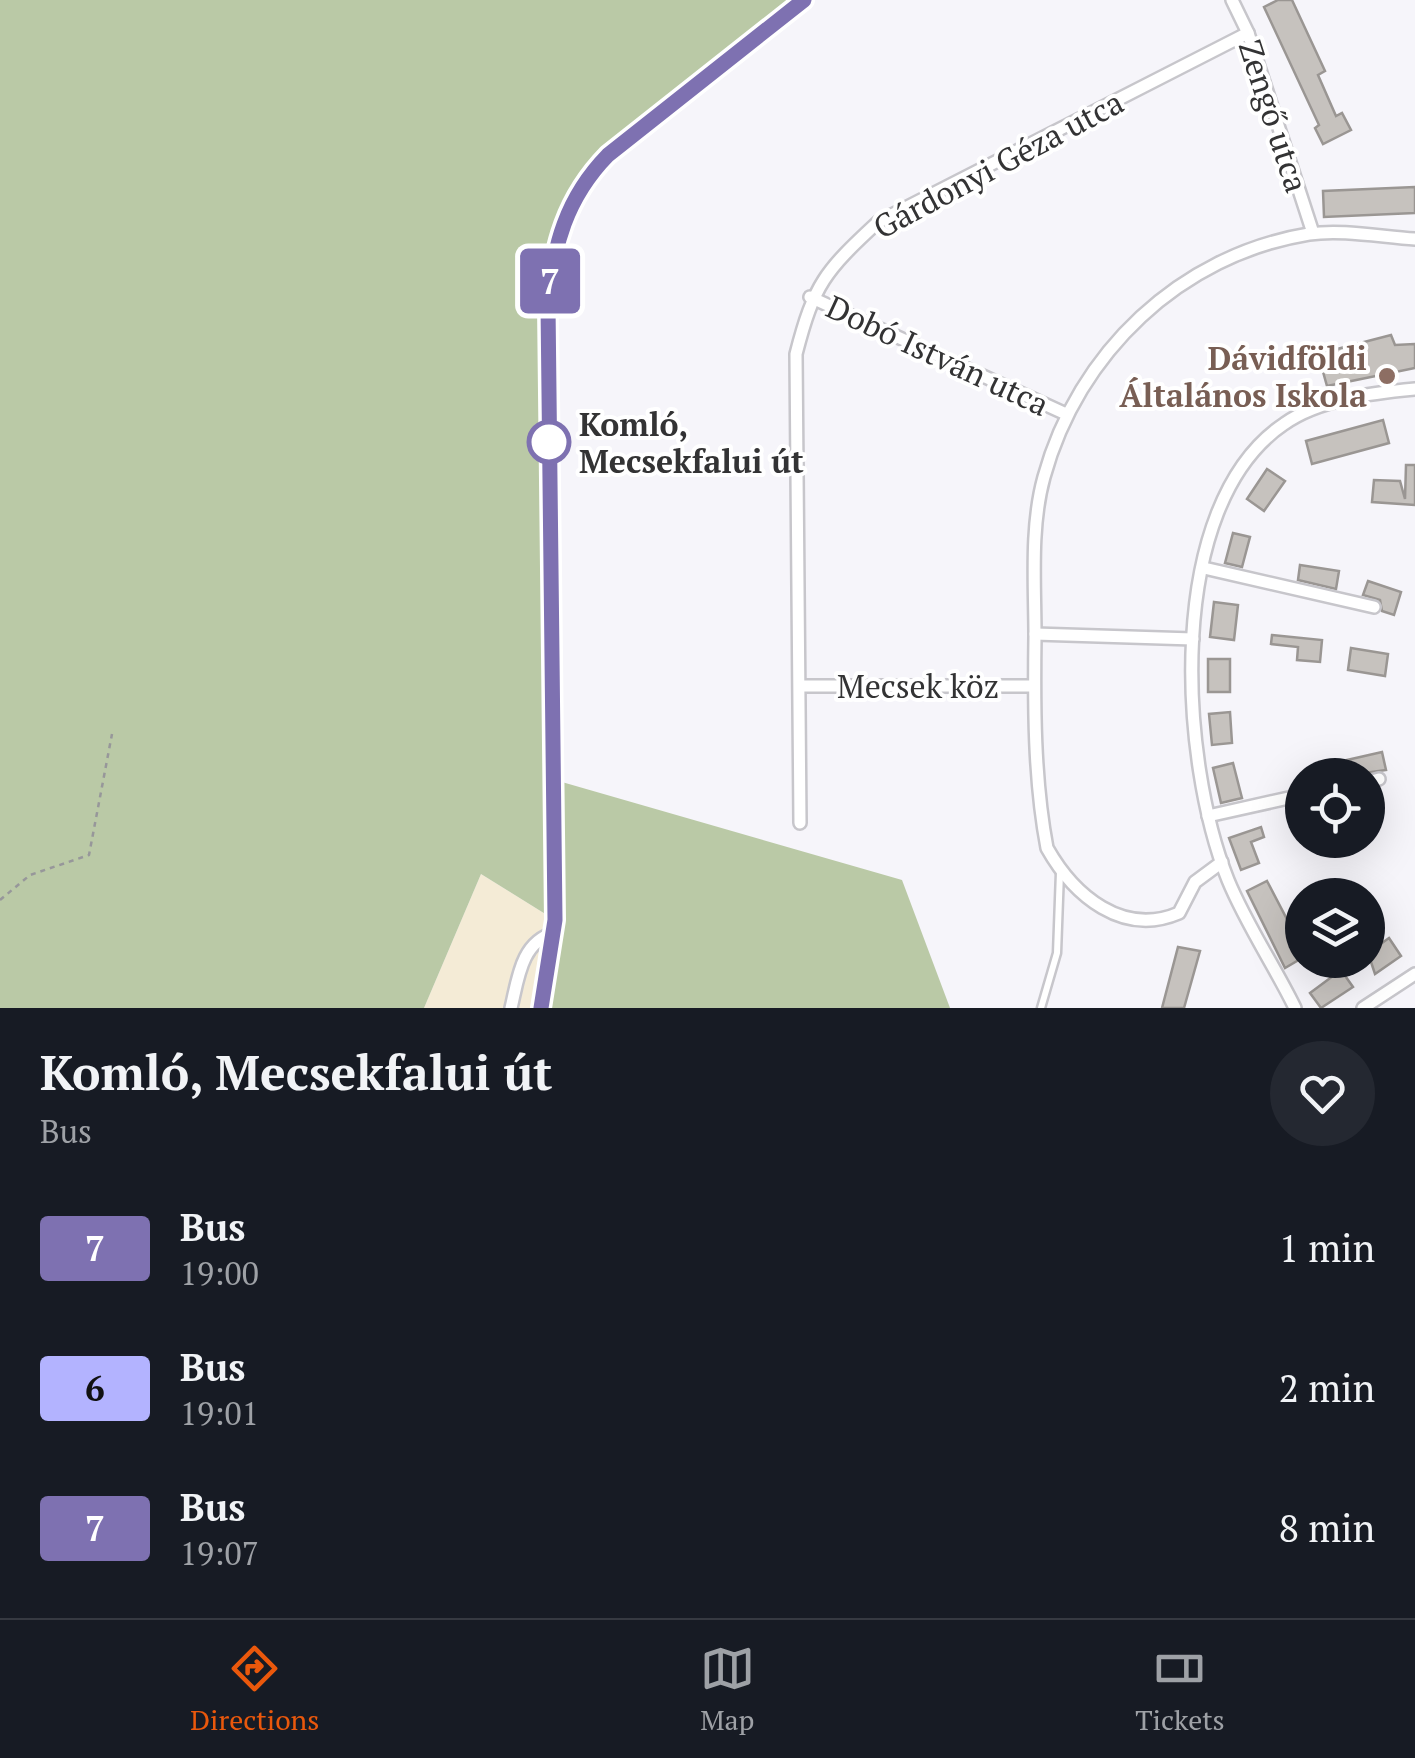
<!DOCTYPE html>
<meta charset="utf-8">
<style>
:root{--surface:#171b24;--page:#242831;--text:#f1f3f6;--muted:#9ea1a6;--line:#363941;--accent:#ea580c}
body{margin:0;font-family:"PT Serif",serif;background:var(--page);color:var(--text);height:100vh;display:flex;flex-direction:column;font-size:38px;white-space:nowrap}
*{box-sizing:border-box;margin:0}
p{font-size:32px;color:var(--muted)}
.icon{flex:none;width:55px;height:55px;fill:none;stroke:currentColor;stroke-width:2;stroke-linecap:round;stroke-linejoin:round}
.map{position:relative;height:1008px;overflow:hidden}
.side{display:flex;flex-direction:column;background:var(--surface);flex:1}
.side>*{flex:none}
.badge{padding:0 20px;border-radius:8px;font-size:35px;line-height:65px}
.fabs{position:absolute;left:1285px;top:758px;display:grid;gap:20px}
.fabs a{display:grid;place-items:center;width:100px;height:100px;border-radius:50%;background:var(--surface);box-shadow:0 10px 40px #0002;font-size:50px}
.map>.badge{position:absolute;translate:-50% -50%;box-shadow:0 0 0 5px #fff}
.round{display:grid;place-items:center;flex:none;width:105px;height:105px;border-radius:52px;background:var(--page)}
.summary{display:flex;align-items:center;justify-content:space-between;height:170px;padding:0 40px}
h1{font-size:48px;font-weight:700;line-height:75px}
ul{padding:0;list-style:none}
li{display:flex;align-items:center;gap:30px;height:140px;padding:0 40px}
li div{flex:1}
li b{display:block;font-size:38px}
li em{font-style:normal}
li .badge{min-width:110px;font-weight:700;text-align:center}
.tab-bar{display:flex;justify-content:space-around;align-items:center;height:140px;border-top:2px solid var(--line);background:var(--surface);font-size:28px;color:var(--muted)}
.tab-bar a{display:grid;justify-items:center;gap:5px}
.tab-bar .on{color:var(--accent)}
.map>svg:first-child{display:block}
.commercial{fill:#f4ebd6}
.green{fill:#bac9a6}
.building{fill:#c6c2be;stroke:#9a9693;stroke-width:2.5}
.lines{fill:none;stroke-linecap:round;stroke-linejoin:round}
.lane-casing{stroke:#c7c6cb;stroke-width:11}
.street-casing{stroke:#c7c6cb;stroke-width:16}
.path{stroke:#97979a;stroke-width:2.5;stroke-dasharray:5 5;stroke-linecap:butt}
.lane{stroke:#fff;stroke-width:6}
.street{stroke:#fff;stroke-width:11}
.line-casing{stroke:#fff;stroke-width:22}
.line{stroke:#7e71b1;stroke-width:15}
.education-dot{fill:#8d6e63;stroke:#fff;stroke-width:4}
.stop-dot{fill:#fff;stroke:#7e71b1;stroke-width:5}
.labels{text-anchor:middle;dominant-baseline:central;stroke-width:8;stroke-linejoin:round;paint-order:stroke}
.street-label{font-size:32px;fill:#333334;stroke:#fff}
.education-label{font-size:32px;font-weight:bold;fill:#785e54;stroke:#fff;text-anchor:end}
.stop-label{font-size:32px;font-weight:bold;fill:#333334;stroke:#fff;text-anchor:start}
</style>
<div class="map">
<svg width="1415" height="1008" viewBox="0 0 1415 1008">
<rect width="100%" height="100%" fill="#f6f5fa"/>
<path class="commercial" d="M481 874 555 920 541 1008H424Z"/>
<path class="green" d="M0 0H804L585 179 551 265 555 780 902 880 950 1008H541L555 920 481 874 424 1008H0Z"/>
<g class="building">
<path d="M1278 0H1292L1325 71 1318 75 1336 116 1342 113 1351 130 1323 144 1315 128 1319 125 1264 7Z"/>
<path d="M1415 187V213L1324 217 1323 191Z"/>
<path d="M1391 335 1395 345 1415 344V368L1327 386 1318 354Z"/>
<path d="M1383 420 1389 443 1312 464 1306 441Z"/>
<path d="M1406 465H1415V505L1372 502 1374 480 1400 481 1405 499Z"/>
<path d="M1267 469 1285 481 1264 511 1247 499Z"/>
<path d="M1233 533 1250 537 1242 567 1225 563Z"/>
<path d="M1300 565 1339 571 1336 589 1298 580Z"/>
<path d="M1368 581 1401 592 1394 615 1382 611 1380 600 1363 595Z"/>
<path d="M1214 602 1238 605 1234 640 1210 637Z"/>
<path d="M1272 635 1322 640 1320 662 1297 660 1298 647 1271 644Z"/>
<path d="M1351 648 1388 654 1385 676 1348 670Z"/>
<rect x="1208" y="659" width="22" height="33"/>
<path d="M1230 712 1232 743 1212 745 1209 714Z"/>
<path d="M1382 752 1386 770 1350 775 1347 760Z"/>
<path d="M1233 763 1242 798 1221 803 1213 768Z"/>
<path d="M1261 827 1264 837 1251 842 1259 863 1241 870 1229 838Z"/>
<path d="M1267 881 1302 948V958L1285 968 1247 891Z"/>
<path d="M1389 938 1401 956 1375 974 1368 953Z"/>
<path d="M1178 947 1200 951 1184 1008H1162Z"/>
<path d="M1341 970 1353 987 1321 1008 1310 993Z"/>
</g>
<g class="lines">
<g class="lane-casing">
<path id="lane" d="M1041 1008 1057 953 1060 872"/>
</g>
<g class="street-casing">
<g id="street">
<path d="M1232 0 1248 33 1313 233"/>
<path d="M810 297 1066 414"/>
<path d="M1204 568 1374 607"/>
<path d="M1035 634 1193 639"/>
<path d="M802 686H1034"/>
<path d="M1368 782 1379 779"/>
<path d="M1208 816 1302 795"/>
<path d="M800 823 796 354C814 284 825 271 878 222L1248 33"/>
<path d="M1222 862 1195 882 1179 913C1123 937 1074 896 1047 848 1034 780 1034 705 1035 636 1035 585 1030 527 1044 477 1078 353 1180 255 1309 234 1342 229 1382 237 1415 239"/>
<path d="M511 1008C518 979 521 942 554 933"/>
<path d="M541 1008 555 920 548 305C553 246 566 198 609 155L804 0"/>
<path d="M1295 1008C1274 965 1246 924 1228 880 1180 761 1163 506 1284 424 1319 399 1373 393 1415 389"/>
<path d="M1363 1008 1415 974"/>
</g>
</g>
<path class="path" d="M0 900 30 875 89 855 112 734"/>
<use href="#lane" class="lane"/>
<use href="#street" class="street"/>
</g>
<g class="lines">
<g class="line-casing">
<path id="line" d="M541 1008 555 920 548 305C553 246 566 198 608 155L804 0"/>
</g>
<use href="#line" class="line"/>
</g>
<circle class="education-dot" cx="1387" cy="376" r="10"/>
<circle class="stop-dot" cx="549" cy="442" r="20"/>
<g class="labels">
<g class="street-label">
<text transform="translate(1274 116) rotate(72)">Zengő utca</text>
<text transform="translate(998 164) rotate(-28)">Gárdonyi Géza utca</text>
<text transform="translate(938 355) rotate(25)">Dobó István utca</text>
<text x="918" y="686">Mecsek köz</text>
</g>
<g class="education-label">
<text x="1367" y="358">Dávidföldi<tspan x="1367" dy="37">Általános Iskola</tspan></text>
</g>
<g class="stop-label">
<text x="579" y="424">Komló,<tspan x="579" dy="37">Mecsekfalui út</tspan></text>
</g>
</g>
</svg>
<div class="fabs">
<a><svg class="icon" aria-label="locate" viewBox="0 0 24 24"><circle cx="12" cy="12" r="6"/><path d="M12 2v4M12 18v4M2 12h4M18 12h4"/></svg></a>
<a><svg class="icon" aria-label="layers" viewBox="0 0 24 24"><path d="M12 4l9 5-9 5-9-5zM3 14l9 5 9-5"/></svg></a>
</div>
<b class="badge" style="left:550px;top:281px;background:#7e71b1;color:#fff">7</b>
</div>
<section class="side">
<div class="summary"><div><h1>Komló, Mecsekfalui út</h1><p>Bus</p></div><a class="round"><svg class="icon" aria-label="heart" viewBox="0 0 24 24"><path d="M12 20l-8-8c-3-5 5-10 8-4 3-6 11-1 8 4z"/></svg></a></div>
<ul>
<li><span class="badge" style="background:#7e71b1;color:#fff">7</span><div><b>Bus</b><p>19:00</p></div><em>1 min</em></li>
<li><span class="badge" style="background:#b3b3ff;color:#111">6</span><div><b>Bus</b><p>19:01</p></div><em>2 min</em></li>
<li><span class="badge" style="background:#7e71b1;color:#fff">7</span><div><b>Bus</b><p>19:07</p></div><em>8 min</em></li>
</ul>
</section>
<nav class="tab-bar">
<a class="on"><svg class="icon" aria-label="directions" viewBox="0 0 24 24"><path d="M12 3l9 9-9 9-9-9zM9 14v-3h6M13 9l2 2-2 2"/></svg>Directions</a>
<a><svg class="icon" aria-label="map" viewBox="0 0 24 24"><path d="M3 6l6-2 6 2 6-2v14l-6 2-6-2-6 2zM9 4v14M15 6v14"/></svg>Map</a>
<a><svg class="icon" aria-label="tickets" viewBox="0 0 24 24"><path d="M3 7h18v10H3zM15 7v10"/></svg>Tickets</a>
</nav>
